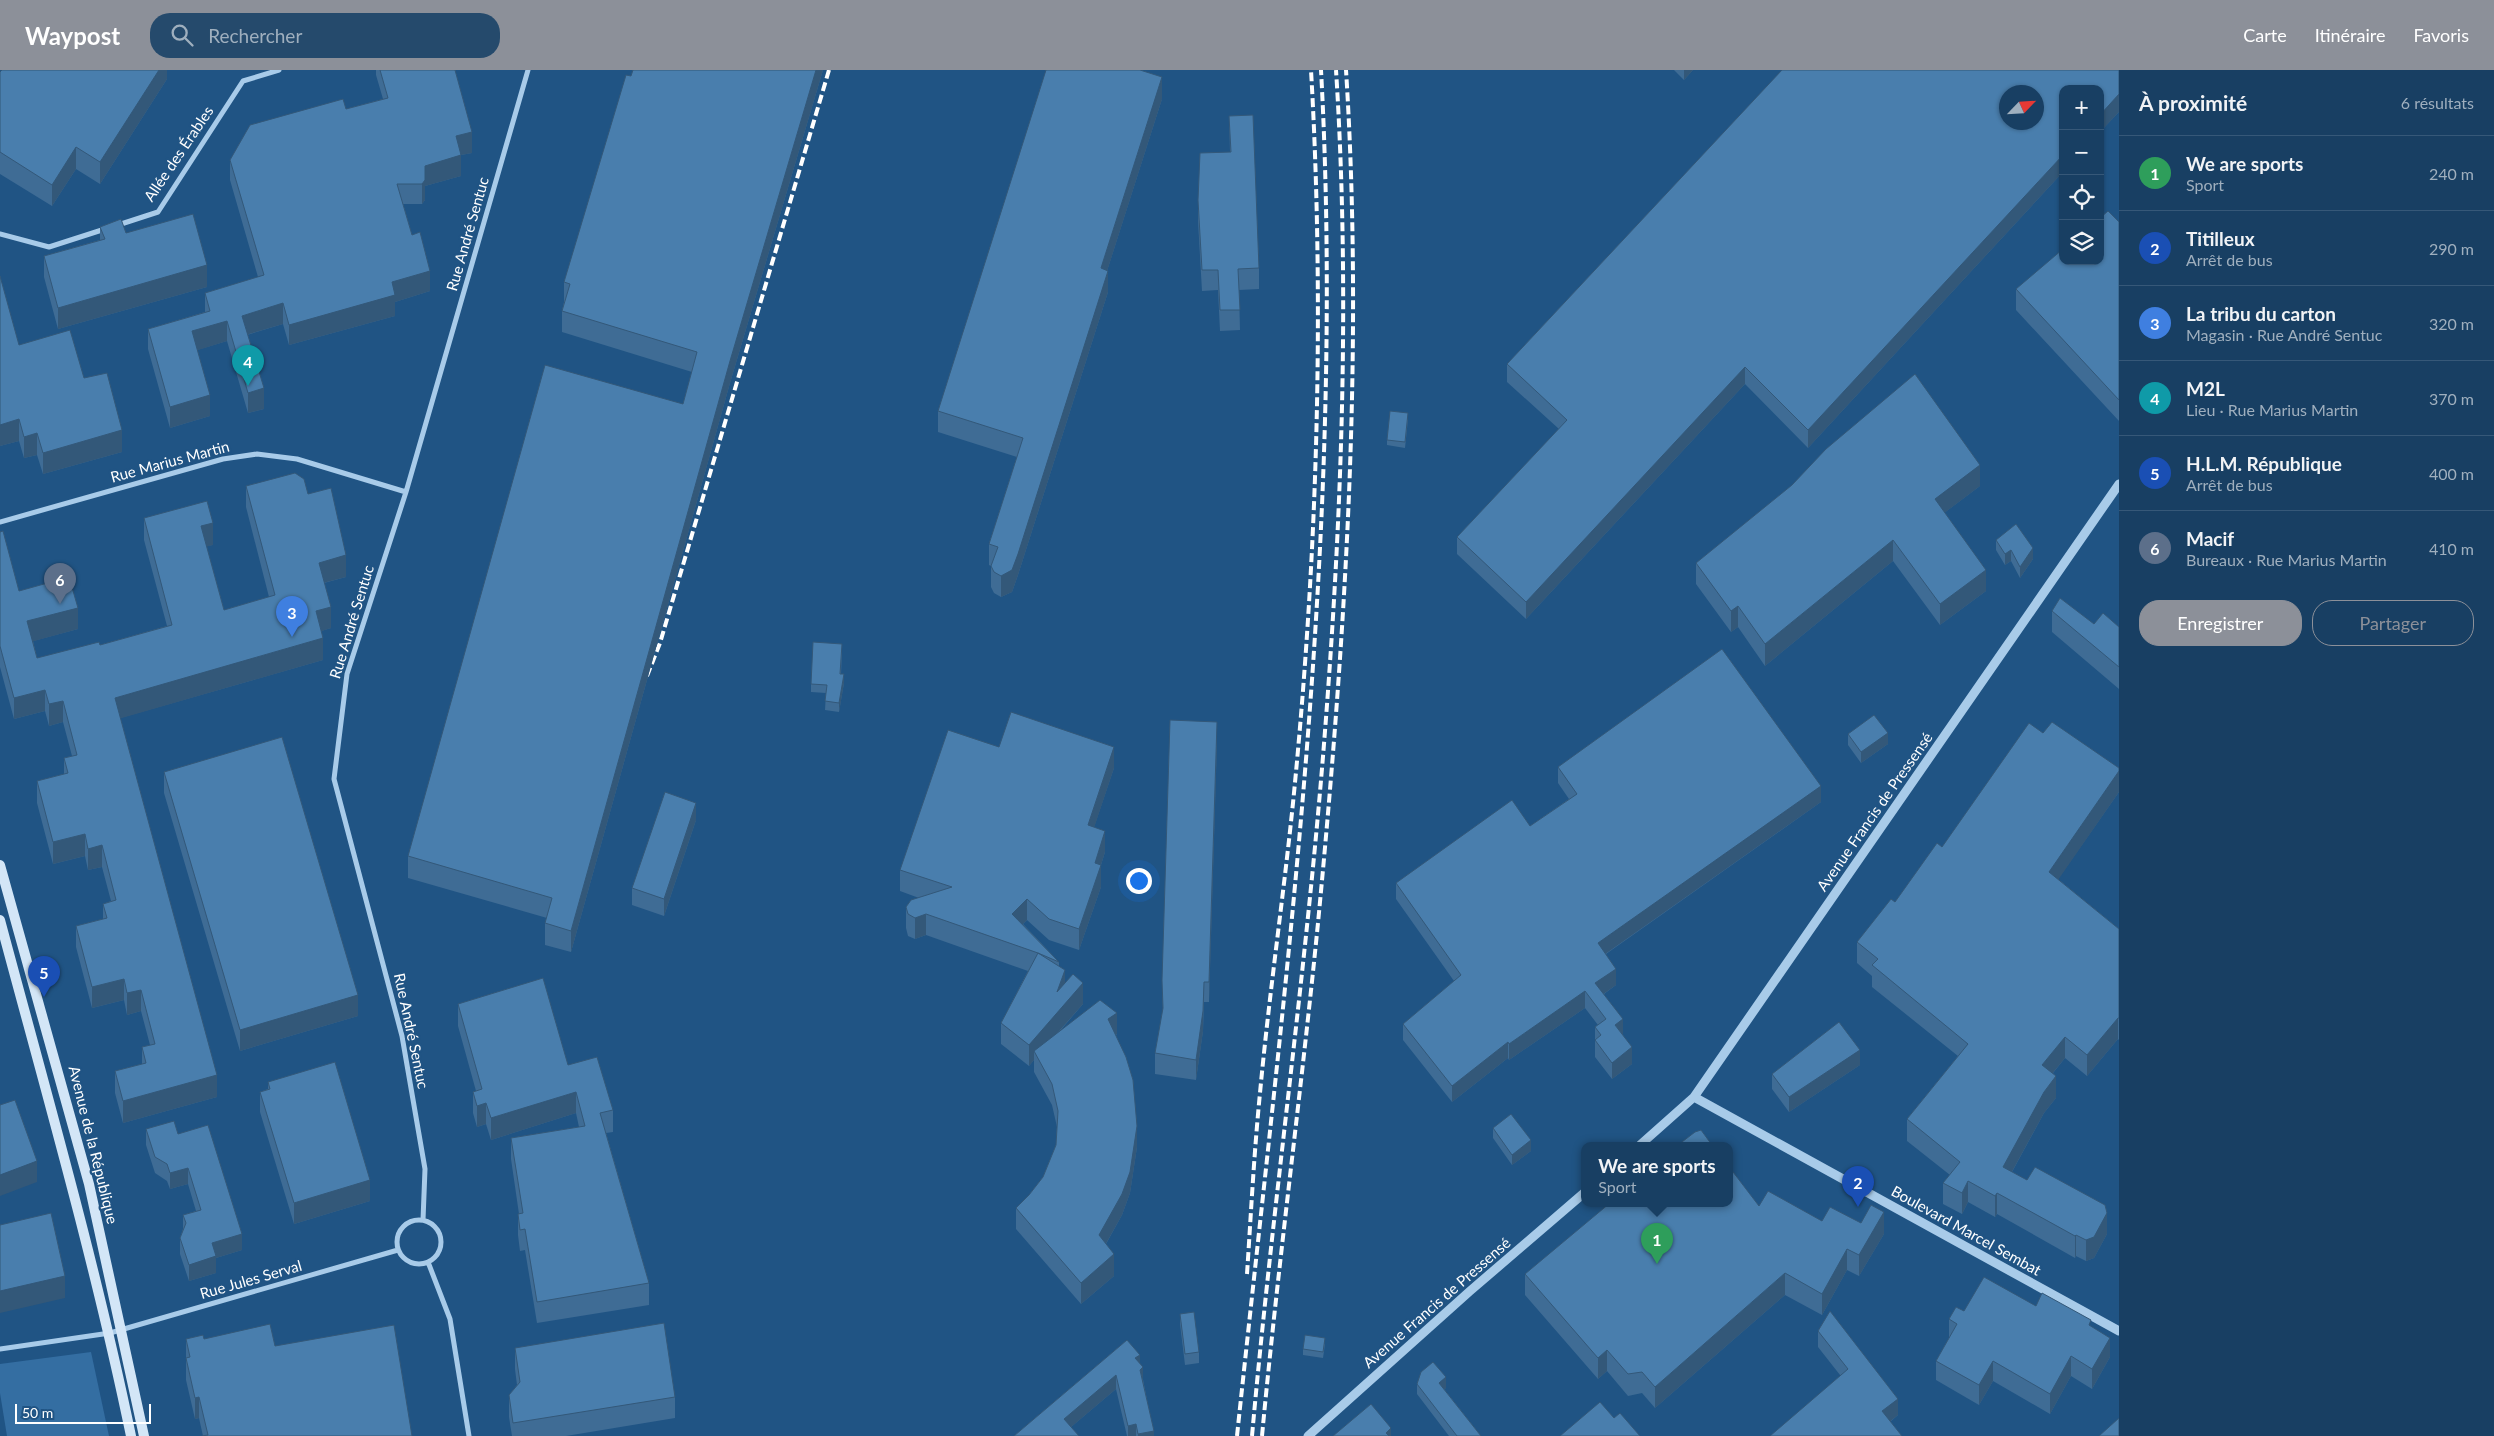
<!DOCTYPE html>
<html lang="fr">
<meta charset="utf-8">
<style>
body{margin:0;font-family:Lato,sans-serif;background:#254a6c;color:#f1f3f6}
.controls{position:absolute;right:15px;top:15px;display:grid;overflow:hidden;border-radius:10px;box-shadow:0 1px 4px #0004}
.controls button{width:45px;height:45px;display:grid;place-items:center;padding:0;border:0;border-bottom:1px solid #365878;background:#183f63;color:#f1f3f6;font:25px sans-serif}
.compass{position:absolute;left:1999px;top:15px;width:45px;height:45px;border-radius:50%;background:#183f63;box-shadow:0 1px 4px #0004;rotate:65deg}
.scale{position:absolute;left:15px;bottom:12px;width:136px;box-sizing:border-box;padding-left:5px;border:2px solid #fff;border-top:0;font-size:14px;line-height:18px;white-space:nowrap;color:#fff;-webkit-text-stroke:4px #205484;paint-order:stroke}
.you{position:absolute;left:1138px;top:810px;width:18px;height:18px;margin:-12px;border:4px solid #fff;border-radius:50%;background:#1a73e8;box-shadow:0 0 0 8px #1a73e833}
.badge{display:grid;place-items:center;width:32px;height:32px;border-radius:50%;background:#8c9099;color:#fff;font-size:16px;font-weight:700}
.pin{position:absolute;translate:-50% -41px;filter:drop-shadow(0 1px 2px #0008)}
.pin::after{content:'';position:absolute;top:26px;width:18px;height:15px;background:inherit;clip-path:polygon(0 0,100% 0,50% 100%)}
.popup{position:absolute;left:1581px;top:1072px;width:152px;height:65px;box-sizing:border-box;display:grid;place-content:center;border-radius:10px;background:#183f63;filter:drop-shadow(0 1px 4px #0005);font-size:16px;white-space:nowrap;color:#9fafbe}
.popup b{font-size:19px;color:#f1f3f6}
.popup::after{content:'';position:absolute;left:50%;top:100%;margin-left:-10px;border:10px solid transparent;border-top-color:#183f63}
.list{margin:0;padding:0;list-style:none}
h2{display:flex;justify-content:space-between;align-items:center;height:65px;margin:0;padding:0 20px;font-size:21px}
h2 small{font-size:16px;font-weight:400;color:#9fafbe}
.list li{display:grid;grid-template-columns:32px 1fr auto;gap:15px;align-items:center;box-sizing:border-box;height:75px;padding:0 20px;border-top:1px solid #365878}
.list b{display:block;font-size:19px;white-space:nowrap}
.list p{margin:0;font-size:16px;white-space:nowrap;color:#9fafbe}
.list em{font-size:16px;font-style:normal;color:#9fafbe}
.actions{display:flex;gap:10px;padding:15px 20px}
.actions a{flex:1;padding:11px 0;border:1px solid #8c9099;border-radius:20px;text-align:center;font-size:18px;color:#8c9099}
.actions .main{background:#8c9099;color:#fff}
.icon{flex:none;width:28px;height:28px;fill:none;stroke:currentColor;stroke-width:2;stroke-linecap:round;stroke-linejoin:round}
.map{position:relative;flex:none;width:2119px;height:1366px;overflow:hidden}
header{display:flex;align-items:center;gap:30px;box-sizing:border-box;height:70px;padding:0 25px;background:#8c9099;color:#fff}
header strong{font-size:24px}
nav{display:flex;gap:28px;margin-inline-start:auto;font-size:18px}
.search{width:350px;height:45px;background:#254a6c;display:flex;align-items:center;gap:12px;box-sizing:border-box;padding:0 18px;border-radius:20px;color:#9fafbe;font-size:19px}
main{display:flex}
aside{flex:1;background:#183f63}
.map>svg:first-child{display:block}
</style>
<header>
<strong>Waypost</strong>
<div class="search"><svg class="icon" aria-label="search" viewBox="0 0 24 24"><circle cx="10" cy="10" r="6"/><path d="M15 15l6 6"/></svg>Rechercher</div>
<nav><a>Carte</a><a>Itinéraire</a><a>Favoris</a></nav>
</header>
<main>
<div class="map">
<svg width="2119" height="1366" viewBox="0 0 2119 1366">
<rect width="100%" height="100%" fill="#205484"/>
<path fill="#346ea2" d="M91,1282L109,1366H7L0,1323V1294Z"/>
<g fill="none" stroke-linecap="round" stroke-linejoin="round">
<path stroke="#a8cbe9" stroke-width="5" d="M118,155L158,142L243,11L279,0
M0,164L49,177L105,159
M0,452L223,389L257,384L297,389L406,422
M423,1150L425,1099L402,966L334,709L347,604L406,422L528,0
M397 1172a22 22 0 1 1 44 0a22 22 0 1 1-44 0Z
M428,1192L450,1249L469,1366
M0,1279L110,1263L398,1180"/>
<path stroke="#a8cbe9" stroke-width="9" d="M1694,1027L2119,1261
M1640,1075L1694,1027L2119,414
M1308,1366L1470,1221L1584,1123"/>
<path stroke="#d3e6f7" stroke-width="10" d="M0,795L89,1114L144,1366
M0,850C46,1022 95,1192 131,1366"/>
<path stroke="#fff" stroke-width="4" stroke-dasharray="9 4" stroke-linecap="butt" d="M647,606L660,573L829,0
M1247,1204C1251,1144 1254,1083 1260,1023C1269,926 1283,830 1293,733C1317,492 1325,242 1311,0
M1237,1366C1285,910 1346,460 1321,0
M1252,1366C1273,1131 1307,896 1325,661C1342,442 1350,219 1336,0
M1262,1366C1278,1195 1301,1024 1318,853C1345,570 1364,284 1346,0"/>
</g>
<path fill="#3f6c95" fill-rule="evenodd" d="M167,0V9L100,114L76,99L52,136L0,104V2Z
M376,0H455L472,83L461,85V106L425,116V130L422,134H403L412,165L430,221L395,232V246L289,275L283,254L247,265L264,339L248,343L227,271L197,280L210,346L170,358L148,279V259L205,242V223L258,207L230,110V90L346,39L383,29L376,5Z
M633,0H823L730,313L571,882L545,875V853L547,848L408,808V786L683,334L692,302L562,262V241L564,232V212Z
M1674,0H1693L1684,10Z
M1782,0H2119V42L2100,62V19H2063V102L1808,378L1745,314L1526,549L1457,484V467L1559,359L1507,312V294ZM2006,22H2036V52H2006Z
M1162,29L1107,201L1108,222L1018,505L1012,522L1001,527L994,523L991,517V496L989,495V474L1017,387L938,362V341Z
M1229,46L1259,198V219L1239,220L1240,260L1220,261L1218,220L1202,221L1198,151V130L1230,82Z
M2119,152V351L2016,240V219Z
M100,157L126,163L207,217L58,259L44,207V186L100,170Z
M19,275L84,308L122,382L43,404L37,385L24,388L19,371L0,376Z
M1408,349L1405,378L1387,375V370Z
M246,416L308,424L346,507L324,513L331,558L321,561L323,590L120,648L217,1027L123,1053L115,1023V1001L142,994V977L150,975L141,941L127,945L124,930L92,938L76,877V856L103,849V834L111,831L102,797L88,800L85,786L53,794L37,733V711L64,704V688L72,686L63,652L49,656L45,641L14,649L0,597V462L19,521L78,559L33,571L37,588L100,575L167,556L144,470V448L213,475L206,476L224,540L269,527L246,437Z
M1980,416L1944,443L1986,521L1940,555L1893,491L1765,596L1738,557L1731,562L1696,514V493Z
M1996,470L2033,489L2020,508L2011,491L2005,495L1996,480Z
M2052,541L2094,554L2119,557V619L2052,562Z
M842,582L841,604L844,613L839,642L825,640L826,623L811,622V614Z
M2043,663L2119,698V722L2058,809L2119,859V970L2118,969L2087,1006L2065,988L2053,1003L2056,1028L2044,1043L2012,1102L2107,1164L2094,1188L2086,1191L2076,1186L2075,1188L1997,1144L1995,1147L1968,1132L1962,1144L1943,1134V1113L1950,1105L1907,1071V1049L1958,986L1872,917V906L1857,893V872L1895,832Z
M1848,664L1888,674L1861,693L1848,675Z
M1217,672L1209,932H1204L1203,961L1196,1010L1155,1004V983L1163,942L1162,910Z
M999,677L1114,698L1094,757L1105,782L1101,795V817L1079,880L1049,870L1027,850L1023,854L1059,892V896L1065,913L1083,934L1059,962L1117,964L1116,965L1137,1077L1130,1123L1122,1145L1106,1174L1114,1206L1081,1234L1016,1159V1138L1029,1125L1043,1107L1056,1075L1057,1057L1052,1035L1034,1002V990L1029,996L1001,974V953L1028,901L926,865L915,869L908,866L906,858V837L919,828L900,821V800Z
M1558,697L1821,732L1606,884L1616,915L1604,924L1623,965L1632,994L1612,1009L1595,987V957L1598,955L1585,938L1509,990L1508,988L1452,1032L1403,970V954L1454,911L1396,829V813L1530,756L1569,729L1558,713Z
M164,702L358,946L240,981L164,723Z
M696,750L664,846L632,835V818Z
M458,934L568,995L613,1040V1062L606,1063L649,1213V1235L537,1253L525,1180L520,1181L518,1165V1144H519L511,1089V1068L579,1057L576,1043L491,1070L486,1054L477,1057L473,1043V1022L476,1021L458,956Z
M1860,995L1789,1042L1772,1019V1004Z
M268,1012L370,1131L294,1154L260,1042V1022L268,1019Z
M1493,1058L1531,1081L1512,1095L1493,1068Z
M146,1059L178,1064L242,1180L216,1188V1203L189,1211L180,1184V1168L183,1159V1145L196,1141L188,1114L170,1119L167,1111L155,1103L146,1075Z
M1759,1136L1822,1151L1861,1153L1884,1164L1859,1206L1847,1200L1822,1245L1785,1225L1655,1338L1642,1323L1628,1326L1607,1301L1598,1309L1525,1225V1204Z
M2036,1236L2091,1257L2110,1287L2092,1319L2071,1306L2050,1344L1993,1311L1979,1335L1936,1310V1291L1949,1268V1249Z
M1180,1244L1199,1282V1293L1185,1295L1180,1254Z
M1818,1261L1898,1345L1890,1352L1840,1305L1818,1277Z
M186,1269H204L275,1276L412,1366H203L199,1348L195,1349L186,1310Z
M1127,1270L1140,1294L1154,1366H1127L1116,1319L1071,1357L1014,1366Z
M1325,1274L1323,1288L1303,1285V1279Z
M515,1278L675,1327V1348L566,1366H512L509,1347V1325L517,1315L515,1299Z
M1417,1314L1446,1318L1444,1319L1481,1366H1449L1417,1324Z"/>
<path fill="#335879" d="M159,0H167V9L100,114V92Z
M816,0H823L730,313L571,882V861L730,291Z
M1684,0H1693L1684,10Z
M1162,7V29L1101,220V198Z
M2119,24V42L2100,62V45Z
M472,62V83L461,85V106L425,116V130L422,134V114L425,96L456,66Z
M76,77V99L52,136V115Z
M2063,85V102L1808,378V360Z
M207,195V217L58,259V238Z
M430,201V221L395,232V246L289,275V255L392,212Z
M1108,201V222L1018,505L1012,522L1001,527V506Z
M283,233V254L242,266V246Z
M227,251V271L192,282V261Z
M1745,297V314L1526,549V532Z
M264,318V339L248,343V323Z
M210,325V346L170,358V337Z
M19,349V371L0,376V355Z
M122,360V382L43,404V383Z
M37,363V385L24,388V367Z
M1980,395V416L1935,450V429Z
M213,453V475L201,478V456Z
M1893,470V491L1765,596V574Z
M2033,478V489L2020,508V497Z
M2011,480V491L2005,495V484Z
M346,485V507L319,514V493Z
M1986,500V521L1940,555V534Z
M1738,536V557L1731,562V541Z
M331,537V558L316,563V541Z
M78,538V559L27,573V551Z
M323,568V590L115,650V628Z
M844,604V613L839,642V633Z
M45,620V641L14,649V628Z
M63,631V652L49,656V634Z
M1217,652V672L1209,932V912Z
M1888,663V674L1861,693V682Z
M1114,677V698L1088,776V755Z
M2119,701V722L2049,823V802Z
M1821,716V732L1598,889V873Z
M696,733V750L664,846V829Z
M1105,761V782L1095,814V793Z
M85,764V786L53,794V772Z
M102,775V797L88,800V779Z
M1101,795V817L1079,880V859Z
M1027,829V850L1012,865V844Z
M926,844V865L915,869V848Z
M1616,899V915L1595,930V913Z
M1065,900V922L1083,913V934L1037,986L1034,981V990L1029,996V975L1057,922Z
M124,909V930L92,938V917Z
M1204,912L1203,961L1196,1010V990Z
M141,920V941L127,945V923Z
M1585,921V938L1509,990V974Z
M358,925V946L240,981V960Z
M1117,943V964L1108,970V949Z
M2118,948V969L2087,1006V985Z
M1623,949V965L1615,955Z
M2065,967V988L2042,1016V995Z
M1508,972V988L1452,1032V1016Z
M1632,977V994L1612,1009V993Z
M1860,980V995L1789,1042V1027Z
M217,1005V1027L123,1053V1031Z
M2056,1006V1028L2044,1043L2003,1118V1097L2044,1022Z
M576,1022V1043L491,1070V1048Z
M486,1033V1054L477,1057V1036Z
M1137,1056V1077L1130,1123L1122,1145L1099,1186V1165Z
M1531,1070V1081L1512,1095V1085Z
M37,1091V1112L0,1126V1105Z
M188,1098V1114L170,1119V1103Z
M370,1110V1131L294,1154V1133Z
M1968,1111V1132L1962,1144V1123Z
M1997,1123V1144L1995,1147V1126Z
M1884,1142V1164L1859,1206V1185Z
M2107,1143V1164L2094,1188L2086,1191V1170Z
M242,1164V1180L216,1188V1203L189,1211V1195L212,1173Z
M2076,1165V1186L2075,1188V1166Z
M1847,1179V1200L1822,1245V1224Z
M1114,1184V1206L1081,1234V1213Z
M1785,1203V1225L1655,1338V1317Z
M65,1206V1228L0,1243V1221Z
M2110,1268V1287L2092,1319V1299Z
M1607,1280V1301L1598,1309V1288Z
M1140,1285V1298L1135,1288Z
M2071,1286V1306L2050,1344V1324Z
M1993,1291V1311L1979,1335V1315Z
M1143,1297V1311L1140,1300Z
M1116,1305V1319L1064,1363V1349Z
M1446,1307V1318L1439,1324V1313Z
M199,1327V1348L195,1349V1328Z
M1898,1329V1345L1882,1358V1341Z
M1136,1354V1366H1128V1356Z
M1391,1358V1366H1386V1363Z
M1154,1361V1366H1138V1364Z"/>
<path fill="#497ead" stroke="#335879" fill-rule="evenodd" d="M2,0H159L100,92L76,77L52,115L0,82V2Z
M380,0H455L472,62L456,66L461,85L425,96V110L422,114H397L412,165L420,162L430,201L392,212L395,225L289,255L283,233L242,246L264,318L248,323L227,251L192,261L210,325L170,337L148,259L210,241L205,223L264,205L230,90L250,55L343,29L346,39L388,28Z
M633,0H816L730,291L571,861L545,853L552,828L408,786L545,295L683,334L697,282L562,241L570,214L564,212L626,5L631,6Z
M1046,0H1140L1162,7L1101,198L1108,201L1018,484L1012,500L1001,506L994,502L991,496L998,477L989,474L1023,368L938,341Z
M1782,0H2119V24L2100,45V19H2063V85L1808,360L1745,297L1526,532L1457,467L1567,350L1507,294ZM2006,22H2036V52H2006Z
M1253,45L1259,198L1238,199L1240,240H1220L1218,200H1202L1198,130L1200,83L1231,82L1229,46Z
M2108,141L2119,152V330L2016,219L2063,179V191H2100V148Z
M193,144L207,195L58,238L44,186L105,169L100,157L121,149L126,163Z
M0,206L19,275L70,260L84,308L107,303L122,360L43,383L37,363L24,367L19,349L0,355Z
M1915,304L1980,395L1935,429L1986,500L1940,534L1893,470L1765,574L1738,536L1731,541L1696,493L1792,415L1826,379Z
M1390,341L1408,343L1405,372L1387,370Z
M295,403L304,409L308,424L331,418L346,485L319,493L331,537L316,541L323,568L115,628L217,1005L123,1031L115,1001L146,993L142,977L155,974L141,920L127,923L124,909L92,917L76,856L107,848L103,834L116,830L102,775L88,779L85,764L53,772L37,711L68,703L64,688L77,685L63,631L49,634L45,620L14,628L0,576V462L3,461L19,521L69,507L78,538L27,551L37,588L99,572L100,575L172,555L144,448L207,431L213,453L201,456L224,540L275,525L246,416Z
M2016,454L2033,478L2020,497L2011,480L2005,484L1996,470Z
M2060,528L2094,554L2103,543L2119,557V597L2052,541Z
M813,572L842,574L840,604H844L839,633L825,631L827,615L811,614Z
M1722,579L1821,716L1598,873L1616,899L1595,913L1623,949L1615,955L1632,977L1612,993L1595,970L1601,965L1595,957L1606,949L1585,921L1509,974L1508,972L1452,1016L1403,954L1461,905L1396,813L1512,730L1530,756L1577,724L1558,697Z
M1011,642L1114,677L1088,755L1105,761L1095,793L1101,795L1079,859L1049,849L1027,829L1012,844L1059,892L1038,883L1065,900L1057,922L1073,904L1083,913L1029,975L1001,953L1038,883L926,844L915,848L908,844L906,837L911,830L952,817L900,800L948,660L999,677Z
M1874,645L1888,663L1861,682L1848,664Z
M1170,650L1217,652L1209,912H1204L1203,941L1196,990L1155,983L1163,938L1162,910Z
M2052,652L2119,698V701L2049,802L2119,859V948H2118L2087,985L2065,967L2042,995L2056,1006L2044,1022L2003,1097L2027,1110L2035,1097L2105,1135L2107,1143L2094,1167L2086,1170L2076,1165L2075,1166L1997,1123L1995,1126L1968,1111L1962,1123L1943,1113L1960,1092L1907,1049L1968,974L1872,895L1878,889L1857,872L1891,829L1895,832L1937,773L1942,777L2029,653L2043,663Z
M282,667L358,925L240,960L164,702Z
M665,722L696,733L664,829L632,818Z
M543,908L568,995L597,987L613,1040L600,1043L649,1213L537,1232L525,1159L520,1160L518,1144L523,1143L511,1068L585,1056L576,1022L491,1048L486,1033L477,1036L473,1022L482,1019L458,934Z
M1100,930L1117,943L1108,949L1126,987L1133,1010L1137,1056L1130,1102L1122,1124L1099,1165L1114,1184L1081,1213L1016,1138L1029,1125L1043,1107L1056,1075L1058,1041L1052,1014L1034,981Z
M1839,952L1860,980L1789,1027L1772,1004Z
M335,992L370,1110L294,1133L260,1022L270,1019L268,1012Z
M15,1030L37,1091L0,1105V1035Z
M1511,1044L1531,1070L1512,1085L1493,1058Z
M174,1051L178,1064L208,1055L242,1164L212,1173L216,1186L189,1195L180,1168L186,1153L183,1145L201,1140L188,1098L170,1103L167,1094L155,1087L146,1059Z
M1701,1060L1712,1075H1678L1695,1062Z
M1730,1098L1759,1136L1768,1121L1822,1151L1830,1137L1861,1153L1871,1135L1884,1142L1859,1185L1847,1179L1822,1224L1785,1203L1655,1317L1642,1302L1628,1304L1607,1280L1598,1288L1525,1204L1610,1133H1730Z
M51,1143L65,1206L0,1221V1155Z
M1984,1207L2036,1236L2042,1223L2091,1250L2089,1255L2110,1268L2092,1299L2071,1286L2050,1324L1993,1291L1979,1315L1936,1291L1957,1254L1949,1249L1956,1237L1964,1241Z
M1830,1241L1898,1329L1882,1341L1902,1366H1770L1848,1299L1818,1261Z
M1194,1242L1199,1282L1185,1284L1180,1244Z
M664,1253L675,1327L513,1353L509,1325L520,1312L515,1278Z
M270,1254L275,1276L394,1255L412,1366H202L208,1365L199,1327L195,1328L186,1288L190,1287L186,1269L203,1265L204,1269Z
M1305,1265L1325,1268L1323,1282L1303,1279Z
M1127,1270L1140,1285L1135,1288L1143,1297L1140,1300L1154,1361L1138,1364L1136,1354L1128,1356L1116,1305L1064,1349L1079,1366H1014Z
M1433,1292L1446,1307L1439,1313L1481,1366H1457L1417,1314L1421,1302Z
M1600,1332L1614,1348L1620,1343L1640,1366H1560Z
M1371,1334L1391,1358L1386,1363L1389,1366H1333Z
M2119,1348V1366H2099Z"/>
<g text-anchor="middle" stroke-width="4.5" stroke-linejoin="round" paint-order="stroke">
<g font-size="15" fill="#fff" stroke="#205484">
<text transform="translate(179 84) rotate(-56)" y="5">Allée des Érables</text>
<text transform="translate(468 164) rotate(-74)" y="5">Rue André Sentuc</text>
<text transform="translate(170 392) rotate(-15)" y="5">Rue Marius Martin</text>
<text transform="translate(352 552) rotate(-73)" y="5">Rue André Sentuc</text>
<text transform="translate(1875 742) rotate(-55)" y="5">Avenue Francis de Pressensé</text>
<text transform="translate(411 961) rotate(78)" y="5">Rue André Sentuc</text>
<text transform="translate(93 1075) rotate(76)" y="5">Avenue de la République</text>
<text transform="translate(1966 1161) rotate(29)" y="5">Boulevard Marcel Sembat</text>
<text transform="translate(251 1210) rotate(-16)" y="5">Rue Jules Serval</text>
<text transform="translate(1437 1233) rotate(-41)" y="5">Avenue Francis de Pressensé</text>
</g>
</g>
</svg>
<div class="controls">
<button>+</button>
<button>−</button>
<button><svg class="icon" aria-label="locate" viewBox="0 0 24 24"><circle cx="12" cy="12" r="6"/><path d="M12 2v4M12 18v4M2 12h4M18 12h4"/></svg></button>
<button><svg class="icon" aria-label="layers" viewBox="0 0 24 24"><path d="M12 4l9 5-9 5-9-5zM3 14l9 5 9-5"/></svg></button>
</div>
<svg class="compass" viewBox="-18 -18 36 36"><path d="M0-13l5 13h-10z" fill="#e53935"/><path d="M0 13l5-13h-10z" fill="#9fafbe"/></svg>
<div class="scale">50 m</div>
<div class="you"></div>
<div class="pin badge" style="left:1657px;top:1194px;background:#2e9e5b">1</div>
<div class="popup"><b>We are sports</b>Sport</div>
<div class="pin badge" style="left:1858px;top:1137px;background:#1a4fb4">2</div>
<div class="pin badge" style="left:292px;top:567px;background:#3f7fe0">3</div>
<div class="pin badge" style="left:248px;top:316px;background:#0f9aa8">4</div>
<div class="pin badge" style="left:44px;top:927px;background:#1a4fb4">5</div>
<div class="pin badge" style="left:60px;top:534px;background:#5c6f8a">6</div>
</div>
<aside>
<h2>À proximité<small>6 résultats</small></h2>
<ul class="list">
<li><span class="badge" style="background:#2e9e5b">1</span><div><b>We are sports</b><p>Sport</p></div><em>240 m</em></li>
<li><span class="badge" style="background:#1a4fb4">2</span><div><b>Titilleux</b><p>Arrêt de bus</p></div><em>290 m</em></li>
<li><span class="badge" style="background:#3f7fe0">3</span><div><b>La tribu du carton</b><p>Magasin · Rue André Sentuc</p></div><em>320 m</em></li>
<li><span class="badge" style="background:#0f9aa8">4</span><div><b>M2L</b><p>Lieu · Rue Marius Martin</p></div><em>370 m</em></li>
<li><span class="badge" style="background:#1a4fb4">5</span><div><b>H.L.M. République</b><p>Arrêt de bus</p></div><em>400 m</em></li>
<li><span class="badge" style="background:#5c6f8a">6</span><div><b>Macif</b><p>Bureaux · Rue Marius Martin</p></div><em>410 m</em></li>
</ul>
<div class="actions"><a class="main">Enregistrer</a><a>Partager</a></div>
</aside>
</main>
